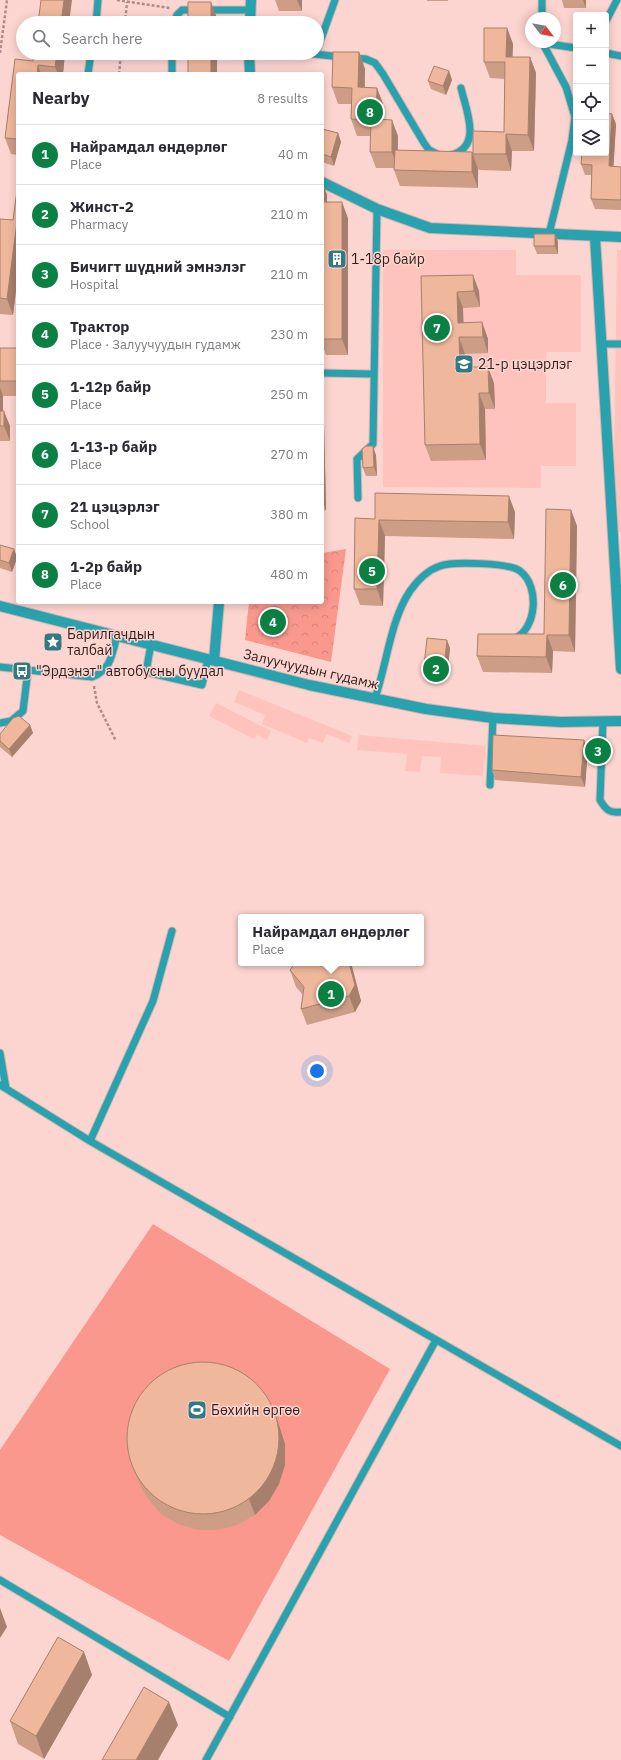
<!DOCTYPE html>
<meta charset="utf-8">
<style>
body{margin:0;font-family:"IBM Plex Sans",sans-serif;background:#f2f2f3;color:#2b2b33}
.controls{position:absolute;right:12px;top:12px;display:grid;overflow:hidden;border-radius:4px;box-shadow:0 2px 10px #0003}
.controls button{width:36px;height:36px;display:grid;place-items:center;padding:0;border:0;border-bottom:1px solid #e1e1e2;background:#fff;color:#2b2b33;font:20px sans-serif}
.compass{position:absolute;left:525px;top:12px;width:36px;height:36px;border-radius:50%;background:#fff;box-shadow:0 2px 10px #0003;rotate:121deg}
.you{position:absolute;left:317px;top:1071px;width:14px;height:14px;margin:-10px;border:3px solid #fff;border-radius:50%;background:#1a73e8;box-shadow:0 0 0 6px #1a73e833}
.badge{display:grid;place-items:center;width:26px;height:26px;border-radius:50%;background:#0b8043;color:#fff;font-size:13px;font-weight:700}
.pin{position:absolute;translate:-50% -50%;border:2px solid #fff;box-shadow:0 1px 4px #0006}
.popup{position:absolute;left:238px;top:914px;width:186px;height:52px;box-sizing:border-box;display:grid;place-content:center;border-radius:4px;background:#fff;filter:drop-shadow(0 1px 3px #0005);font-size:13px;white-space:nowrap;color:#7c7c81}
.popup b{font-size:15px;color:#2b2b33}
.popup::after{content:'';position:absolute;left:50%;top:100%;margin-left:-8px;border:8px solid transparent;border-top-color:#fff}
.list{margin:0;padding:0;list-style:none}
h2{display:flex;justify-content:space-between;align-items:center;height:52px;margin:0;padding:0 16px;font-size:17px}
h2 small{font-size:13px;font-weight:400;color:#7c7c81}
.list li{display:grid;grid-template-columns:26px 1fr auto;gap:12px;align-items:center;box-sizing:border-box;height:60px;padding:0 16px;border-top:1px solid #e1e1e2}
.list b{display:block;font-size:15px;white-space:nowrap}
.list p{margin:0;font-size:13px;white-space:nowrap;color:#7c7c81}
.list em{font-size:13px;font-style:normal;color:#7c7c81}
.icon{flex:none;width:22px;height:22px;fill:none;stroke:currentColor;stroke-width:2;stroke-linecap:round;stroke-linejoin:round}
.map{position:relative;flex:none;width:621px;height:1760px;overflow:hidden}
.search{position:absolute;background:#fff;box-shadow:0 2px 10px #0003;left:16px;top:16px;width:308px;height:44px;display:flex;align-items:center;gap:10px;box-sizing:border-box;padding:0 14px;border-radius:22px;color:#7c7c81;font-size:15px}
.panel{position:absolute;background:#fff;box-shadow:0 2px 10px #0003;left:16px;top:72px;width:308px;height:532px;border-radius:4px}
.map>svg:first-child{display:block}
</style>
<div class="map">
<svg width="621" height="1760" viewBox="0 0 621 1760">
<defs>
<pattern id="park-crowns" width="20" height="18" patternUnits="userSpaceOnUse"><rect width="20" height="18" fill="#fa988e"/><path d="M2 6a3 3 0 1 1 6 0M12 15a3 3 0 1 1 6 0" fill="none" stroke="#d7827a"/></pattern>
</defs>
<rect width="100%" height="100%" fill="#fdd5d0"/>
<path fill="#fec3bc" d="M383,250H516V275H581V352H546V403H576V466H541V488L383,487Z
M617,250H621V532H613Z
M239,690L352,736L349,743L327,734L323,743L309,738L307,743L262,724L265,715L234,702Z
M216,703L271,731L267,740L257,735L254,739L209,716Z
M359,735L486,746L483,776L440,773L441,757L422,756L420,772L405,771L407,754L357,750Z"/>
<path fill="#fa988e" d="M153,1224L390,1369L229,1661L0,1535V1450Z"/>
<path fill="url(#park-crowns)" d="M346,549L331,662L245,640L249,602H322V553Z"/>
<g fill="none" stroke-linecap="round" stroke-linejoin="round">
<defs>
<path id="lane" d="M542,0V18
M606,21L617,0
M96,23L98,0
M174,23L177,15L182,10H251
M542,42L566,87L575,117L572,140L549,234
M542,43L576,48
M317,50L335,0
M305,53L341,57
M606,53L621,56
M354,58L366,59L375,63L383,74L424,143L429,150L439,155
M88,74L91,53
M172,74V53
M451,155C483,147 466,110 461,88
M602,344H621
M322,373L373,374
M358,498L357,459L373,444L377,209
M151,644L146,672L202,685L208,659
M0,667L92,677C111,670 112,654 117,636
M375,698C387,664 390,621 410,591C417,581 428,570 440,566C452,561 510,563 520,571C540,586 537,629 514,639
M603,721L600,800C606,810 609,813 621,812
M0,723L11,721L23,711L28,670
M490,785L493,718
M0,1053L6,1088
M0,1085L90,1141L621,1446
M90,1141L153,1001L172,931
M0,1580L230,1717
M206,1760L436,1340"/>
<path id="street" d="M250,23L251,0
M249,53L250,74
M322,182L377,209L430,228L621,237
M595,237L621,669
M0,606L309,685L426,709L493,718L561,722L621,721
M214,660L219,602"/>
</defs>
<use href="#lane" stroke="#d9b4af" stroke-width="9"/>
<use href="#street" stroke="#d9b4af" stroke-width="12"/>
<path stroke="#ae8d89" stroke-width="2.5" stroke-dasharray="3 2" stroke-linecap="butt" d="M117,0L170,8
M125,23L127,2
M0,53L7,0
M119,74L121,53
M94,686L97,703L116,741"/>
<use href="#lane" stroke="#29a2b0" stroke-width="7"/>
<use href="#street" stroke="#29a2b0" stroke-width="10"/>
</g>
<path fill="#ce9d86" d="M275,0H302V11H279Z
M427,0H448V1H427Z
M562,0H586V8H564Z
M507,28L513,44L512,57H530L536,73L534,151H512L511,171L479,170L478,169V188L400,186L394,170V168H376L370,152L371,136H357L351,119V104H338L332,87L359,52L365,69V87L377,88L383,104L382,120L398,136V150L472,152L504,132L505,79L490,78L484,62Z
M34,53H65L63,74H18V155L11,154L5,138L15,59L33,61Z
M449,71L452,80L446,95L431,89L428,81Z
M616,124L613,167H621V210L595,209L591,199L592,175H585L581,164Z
M322,129L338,133L341,142L334,166L322,162Z
M322,181L327,195V202L348,218V355H326L322,344Z
M18,183V274L13,315L0,314V219L13,220Z
M555,234L558,242V254H537L534,246Z
M421,276L479,291L480,307L463,308V323L482,322L488,339V353L465,354V367L494,383L495,409H485L486,460L431,461L425,445Z
M0,348H18V396H3V411L10,426V441H0Z
M322,379L323,381L326,510L322,511Z
M376,455L377,476H366L363,468Z
M571,510L577,526L575,652L553,651L552,673L483,672L477,656L544,634Z
M515,512L514,539L385,536L383,606L360,605L354,589L375,519Z
M0,545L14,549L17,558L12,572L0,568Z
M450,648L447,676L428,674L424,666Z
M30,725L33,733L12,757L0,747V734Z
M588,750L585,787L495,780L492,770Z
M295,963H351L361,1001L355,1012L307,1025L301,1009L303,995L296,987L290,970Z
M279,1425L285,1444V1465L279,1484L269,1501L255,1515L237,1525L218,1530H198L178,1524L161,1514L148,1499L138,1482L132,1465Z
M84,1652L92,1675L44,1759L18,1744L10,1721Z"/>
<path fill="#a7806d" d="M64,0H72L69,23H61Z
M297,0H302V11Z
M583,0H586V8Z
M211,2L217,18V23H211Z
M507,28L513,44L512,73L506,57Z
M359,52L365,69L364,104L358,87Z
M57,53H65L63,74H58L55,67Z
M211,53H217V74H211Z
M530,57L536,73L534,151L528,135Z
M38,65L41,74H37Z
M449,71L452,80L446,95L443,86Z
M377,88L383,104L382,136L376,119Z
M612,114L616,124L613,176L609,166Z
M392,120L398,136L397,168L392,152Z
M338,133L341,142L334,166L331,157Z
M506,134L512,151L511,171L506,154Z
M472,152L478,169V188L472,172Z
M322,181L327,195V216L322,201Z
M342,202L348,218V355L342,339Z
M17,222L18,226V274L13,315L7,299Z
M555,234L558,242V254L555,246Z
M473,275L479,291L480,307L474,291Z
M457,292L463,308L464,337L458,323Z
M482,322L488,339V353L483,337Z
M459,337L465,354L466,384L460,367Z
M488,367L494,383L495,409L489,393Z
M322,379L323,381L326,510L322,500Z
M0,387L3,396V426L0,418Z
M479,393L485,409L486,460L480,444Z
M4,411L10,426V441L4,426Z
M373,446L376,455L377,476L374,467Z
M509,496L515,512L514,539L508,522Z
M571,510L577,526L575,652L569,635Z
M379,520L385,536L383,606L377,589Z
M14,549L17,558L12,572L9,563Z
M547,635L553,651L552,673L546,657Z
M447,640L450,648L447,676L444,667Z
M30,725L33,733L12,757L9,749Z
M584,740L588,750L585,787L581,777Z
M349,963H351L361,1001L355,1012L349,996Z
M273,1409L279,1425L285,1444V1465L279,1484L269,1501L255,1515L249,1499Z
M0,1608L7,1627L0,1638Z
M84,1652L92,1675L44,1759L36,1736Z
M169,1702L178,1725L158,1760H136Z"/>
<path fill="#efb79c" stroke="#a7806d" d="M41,0H64L61,23H38Z
M188,2H211V23H188Z
M484,28H507L506,57H530L528,135L506,134V154H473V131L504,132L505,62H484Z
M333,52H359L358,87L377,88L376,119L392,120V152H370L371,120L351,119L352,88L332,87Z
M34,53H57L55,67L38,65L37,74H18V139L5,138L15,59L33,61Z
M188,53H211V74H188Z
M434,66L449,71L443,86L428,81Z
M606,113L612,114L609,166L621,167V200L591,199L592,165L581,164L582,153H606Z
M322,129L338,133L331,157L322,154Z
M395,150L472,152V172L394,170Z
M18,183V222H17L7,299L0,298V219L13,220Z
M322,202H342V339H322Z
M534,234H555V246H534Z
M473,275L474,291L457,292L458,323L482,322L483,337H459L460,367H488L489,393H479L480,444L425,445L421,276Z
M0,348H18V381H0Z
M0,411H4V426H0Z
M366,446H373L374,467L363,468L362,449Z
M18,463V488H17Z
M375,493L509,496L508,522L379,520L377,589H354L355,518L375,519Z
M546,509L571,510L569,635H547L546,657L477,656L478,634H544Z
M0,545L14,549L9,563L0,560Z
M427,638L447,640L444,667L424,666Z
M19,716L30,725L9,749L0,741V734L13,718Z
M493,735L584,740L581,777L492,770Z
M295,963H349L355,985L349,996L301,1009L304,987L290,970Z
M127 1438a76 76 0 1 1 152 0a76 76 0 1 1-152 0Z
M58,1637L84,1652L36,1736L10,1721Z
M144,1687L169,1702L136,1760H102Z"/>
<defs>
<symbol id="building-square" viewBox="-11 -11 22 22"><rect x="-9" y="-9" width="18" height="18" rx="4" fill="#327a83" stroke="#fdd5d0"/><path d="M-4-6H4V6H1V3H-1V6H-4ZM-2.5-4.3h1.7v1.8h-1.7ZM.8-4.3h1.7v1.8H.8ZM-2.5-1h1.7V.8h-1.7ZM.8-1h1.7V.8H.8Z" fill="#fff"/></symbol>
<symbol id="school-square" viewBox="-11 -11 22 22"><rect x="-9" y="-9" width="18" height="18" rx="4" fill="#327a83" stroke="#fdd5d0"/><path d="M0-5L7-2L0 1L-7-2ZM-4 1L0 2.5L4 1V4Q0 6-4 4Z" fill="#fff"/></symbol>
<symbol id="sight-square" viewBox="-11 -11 22 22"><rect x="-9" y="-9" width="18" height="18" rx="4" fill="#327a83" stroke="#fdd5d0"/><path d="M0-6L1.8-2.2L6-1.7L2.9 1.2L3.7 5.4L0 3.3L-3.7 5.4L-2.9 1.2L-6-1.7L-1.8-2.2Z" fill="#fff"/></symbol>
<symbol id="bus-square" viewBox="-11 -11 22 22"><rect x="-9" y="-9" width="18" height="18" rx="4" fill="#327a83" stroke="#fdd5d0"/><path d="M-5-6H5V4H4V6H2V4H-2V6H-4V4H-5ZM-3.5-4V0h7V-4ZM-3.5 1.2v1.5H-2V1.2ZM2 1.2v1.5H3.5V1.2Z" fill="#fff"/></symbol>
<symbol id="stadium-square" viewBox="-11 -11 22 22"><rect x="-9" y="-9" width="18" height="18" rx="4" fill="#327a83" stroke="#fdd5d0"/><path d="M0-5a6.5 5 0 1 0 0 10a6.5 5 0 1 0 0-10ZM-3.5-1.8h7v3.6h-7Z" fill="#fff"/></symbol>
</defs>
<g fill-rule="evenodd">
<use href="#building-square" x="326" y="248" width="22" height="22"/>
<use href="#school-square" x="453" y="353" width="22" height="22"/>
<use href="#sight-square" x="42" y="631" width="22" height="22"/>
<use href="#bus-square" x="11" y="660" width="22" height="22"/>
<use href="#stadium-square" x="186" y="1399" width="22" height="22"/>
</g>
<g text-anchor="middle" stroke-width="3" stroke-linejoin="round" paint-order="stroke">
<g font-size="14" fill="#331c19" stroke="#fdd5d0" text-anchor="start">
<text x="351" y="264">1-18р байр</text>
<text x="478" y="369">21-р цэцэрлэг</text>
<text x="67" y="639">Барилгачдын<tspan x="67" dy="16">талбай</tspan></text>
<text x="36" y="676">"Эрдэнэт" автобусны буудал</text>
<text x="211" y="1415">Бөхийн өргөө</text>
</g>
<g font-size="14" fill="#331c19" stroke="#fdd5d0">
<text transform="translate(311 669) rotate(13)" y="5">Залуучуудын гудамж</text>
</g>
</g>
</svg>
<div class="controls">
<button>+</button>
<button>−</button>
<button><svg class="icon" aria-label="locate" viewBox="0 0 24 24"><circle cx="12" cy="12" r="6"/><path d="M12 2v4M12 18v4M2 12h4M18 12h4"/></svg></button>
<button><svg class="icon" aria-label="layers" viewBox="0 0 24 24"><path d="M12 4l9 5-9 5-9-5zM3 14l9 5 9-5"/></svg></button>
</div>
<svg class="compass" viewBox="-18 -18 36 36"><path d="M0-13l5 13h-10z" fill="#e53935"/><path d="M0 13l5-13h-10z" fill="#7c7c81"/></svg>
<div class="you"></div>
<div class="pin badge" style="left:331px;top:994px">1</div>
<div class="popup"><b>Найрамдал өндөрлөг</b>Place</div>
<div class="pin badge" style="left:436px;top:669px">2</div>
<div class="pin badge" style="left:598px;top:751px">3</div>
<div class="pin badge" style="left:273px;top:622px">4</div>
<div class="pin badge" style="left:372px;top:571px">5</div>
<div class="pin badge" style="left:563px;top:585px">6</div>
<div class="pin badge" style="left:437px;top:328px">7</div>
<div class="pin badge" style="left:370px;top:112px">8</div>
<div class="search"><svg class="icon" aria-label="search" viewBox="0 0 24 24"><circle cx="10" cy="10" r="6"/><path d="M15 15l6 6"/></svg>Search here</div>
<section class="panel">
<h2>Nearby<small>8 results</small></h2>
<ul class="list">
<li><span class="badge">1</span><div><b>Найрамдал өндөрлөг</b><p>Place</p></div><em>40 m</em></li>
<li><span class="badge">2</span><div><b>Жинст-2</b><p>Pharmacy</p></div><em>210 m</em></li>
<li><span class="badge">3</span><div><b>Бичигт шүдний эмнэлэг</b><p>Hospital</p></div><em>210 m</em></li>
<li><span class="badge">4</span><div><b>Трактор</b><p>Place · Залуучуудын гудамж</p></div><em>230 m</em></li>
<li><span class="badge">5</span><div><b>1-12р байр</b><p>Place</p></div><em>250 m</em></li>
<li><span class="badge">6</span><div><b>1-13-р байр</b><p>Place</p></div><em>270 m</em></li>
<li><span class="badge">7</span><div><b>21 цэцэрлэг</b><p>School</p></div><em>380 m</em></li>
<li><span class="badge">8</span><div><b>1-2р байр</b><p>Place</p></div><em>480 m</em></li>
</ul>
</section>
</div>
